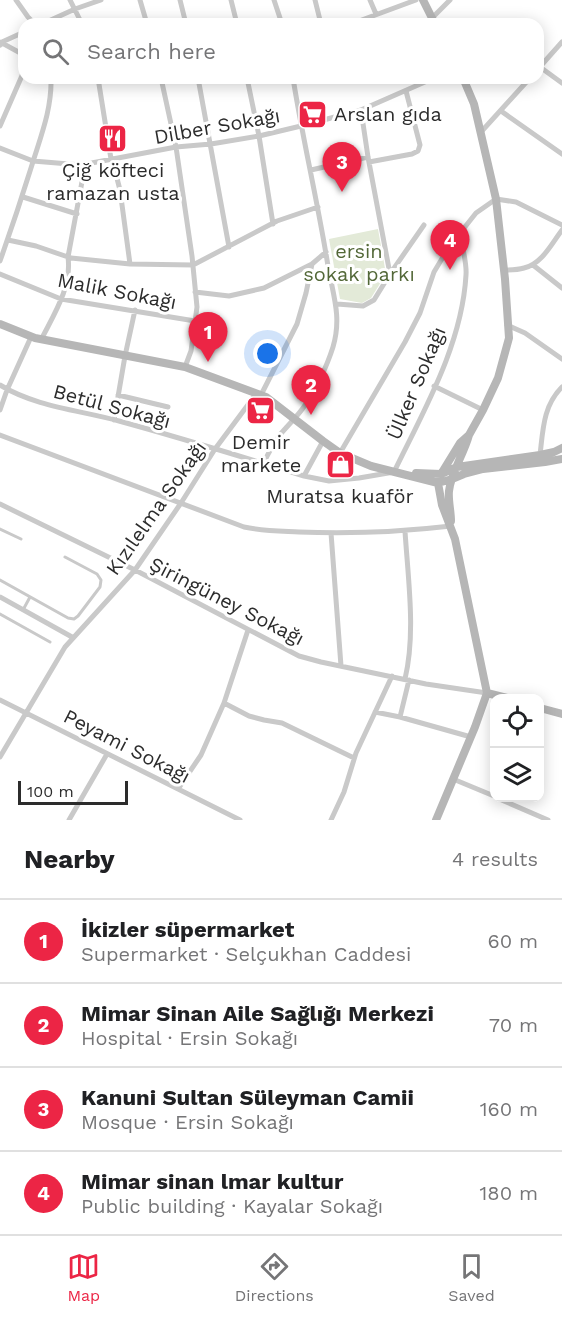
<!DOCTYPE html>
<meta charset="utf-8">
<style>
body{margin:0;font-family:"Work Sans",sans-serif;background:#f2f2f2;color:#202124}
.controls{position:absolute;right:18px;bottom:18px;display:grid;overflow:hidden;border-radius:12px;box-shadow:0 3px 15px #0003}
.controls button{width:54px;height:54px;display:grid;place-items:center;padding:0;border:0;border-bottom:2px solid #e0e0e0;background:#fff;color:#202124;font:30px sans-serif}
.scale{position:absolute;left:18px;bottom:15px;width:110px;box-sizing:border-box;padding-left:6px;border:3px solid #2c2c2c;border-top:0;font-size:16px;line-height:21px;white-space:nowrap;color:#2c2c2c;-webkit-text-stroke:4px #fff;paint-order:stroke}
.you{position:absolute;left:268px;top:354px;width:21px;height:21px;margin:-15px;border:4px solid #fff;border-radius:50%;background:#1a73e8;box-shadow:0 0 0 9px #1a73e833}
.badge{display:grid;place-items:center;width:39px;height:39px;border-radius:50%;background:#ec2545;color:#fff;font-size:20px;font-weight:700}
.pin{position:absolute;translate:-50% -50px;filter:drop-shadow(0 2px 3px #0008)}
.pin::after{content:'';position:absolute;top:32px;width:21px;height:18px;background:inherit;clip-path:polygon(0 0,100% 0,50% 100%)}
.list{margin:0;padding:0;list-style:none}
h2{display:flex;justify-content:space-between;align-items:center;height:78px;margin:0;padding:0 24px;font-size:26px}
h2 small{font-size:20px;font-weight:400;color:#757577}
.list li{display:grid;grid-template-columns:39px 1fr auto;gap:18px;align-items:center;box-sizing:border-box;height:84px;padding:0 24px;border-top:2px solid #e0e0e0}
.list b{display:block;font-size:22px;white-space:nowrap}
.list p{margin:0;font-size:20px;white-space:nowrap;color:#757577}
.list em{font-size:20px;font-style:normal;color:#757577}
.icon{flex:none;width:33px;height:33px;fill:none;stroke:currentColor;stroke-width:2;stroke-linecap:round;stroke-linejoin:round}
.map{position:relative;flex:none;width:562px;height:820px;overflow:hidden}
.search{position:absolute;background:#fff;box-shadow:0 3px 15px #0003;left:18px;right:18px;top:18px;height:66px;display:flex;align-items:center;gap:15px;box-sizing:border-box;padding:0 21px;border-radius:18px;color:#757577;font-size:22px}
.sheet{height:414px;background:#fff}
nav{display:flex;justify-content:space-around;align-items:center;box-sizing:border-box;height:84px;border-top:2px solid #e0e0e0;background:#fff;font-size:16px;color:#757577}
nav a{display:grid;justify-items:center;gap:3px}
nav .on{color:#ec2545}
.map>svg:first-child{display:block}
</style>
<div class="map">
<svg width="562" height="820" viewBox="0 0 562 820">
<rect width="100%" height="100%" fill="#fff"/>
<path fill="#e3ead8" d="M378,229L386,274L371,298L362,303L340,299L329,239Z"/>
<g fill="none" stroke-linecap="round" stroke-linejoin="round">
<path stroke="#c9c9c9" stroke-width="3" d="M0,529L21,539
M0,580L68,618L74,619L78,616L100,587L101,580L97,574L65,557
M23,610L30,597
M0,614L50,642"/>
<path stroke="#c9c9c9" stroke-width="5" d="M16,0L28,17L35,24
M70,0L82,24
M140,0L147,24
M180,0L186,24
M231,0L237,24
M274,0L282,24
M315,0L321,24
M370,0L376,14
M432,18L450,0
M42,24L75,9L101,0
M351,24L416,0
M0,42L24,55
M0,45L2,42L24,32
M540,67L562,83
M538,69L562,42
M98,78L111,159L113,163L120,190L130,264
M161,78L176,147L192,256L197,307L191,351L185,367
M198,78L229,247
M247,78L259,136L273,224
M323,78H326
M361,110L368,157L390,274
M501,111L562,154
M0,126L24,71
M481,132L530,78
M0,148L33,161L81,165L176,147L211,144L259,136L301,126L361,110L434,78
M369,162L412,154L418,151L420,145L406,91
M311,170L368,157
M23,197L77,214
M8,240L36,246L71,258L130,264L193,265L277,221L318,207
M0,261C11,230 21,200 31,168C40,138 52,110 51,78
M533,265L562,288
M504,270C510,270 517,270 524,268C542,264 552,243 562,230
M0,274L61,299L195,321
M195,292L229,296L264,288L312,264L326,252
M337,304L363,306L374,300L390,274L424,225
M507,325L525,333L562,359
M41,340C54,314 72,287 68,257L84,171L81,165
M0,385C36,407 79,410 119,421C181,438 243,457 304,476L329,481L359,478L394,472C424,410 462,345 466,275C467,262 462,247 460,234
M434,386L483,410
M118,395L168,407
M261,395L297,324L306,293L312,264
M0,410L7,390L31,337
M114,420L125,356L135,310
M0,435L244,527C263,531 280,531 299,532C350,534 400,532 451,526
M340,453L405,342L420,313L434,272L449,247L476,213L496,199L516,202L562,225
M540,455C543,430 543,406 562,387
M263,464C268,454 273,444 279,436C287,426 296,418 303,408C315,392 327,366 333,347C342,317 333,295 328,266C318,203 303,141 293,78
M304,476L323,441
M0,504L135,570L299,656L321,662L426,684L487,693
M331,533L341,666
M0,597L72,637
M248,630L224,703L249,716L264,720L282,723L354,758
M405,679C416,633 408,579 405,531
M0,700L240,820
M375,712L400,717L471,737
M400,717L409,680
M0,757L65,647L135,570L181,503L215,449L256,394
M453,779L494,796
M178,789L201,755L224,703
M497,798L548,820
M69,820L107,754
M331,820L344,792L356,753L392,676"/>
<path stroke="#b6b6b6" stroke-width="8" d="M423,0L435,24
M0,324L35,338L185,367L266,397L323,441L340,453L371,466L438,483L452,479L464,474L483,469L545,462L562,459
M416,473L441,474L457,467L540,455L554,452L562,448
M451,521C451,511 448,500 449,491C451,472 464,454 469,435
M487,693L507,698
M540,708L562,714
M436,820L475,727L487,693L455,539L442,505L438,483L441,474L460,443L469,435L483,410L498,378L509,338L505,279L496,199L474,104L463,78"/>
</g>
<defs>
<symbol id="supermarket-square" viewBox="-11 -11 22 22"><rect x="-9" y="-9" width="18" height="18" rx="4" fill="#ec2545" stroke="#fff"/><path d="M-6-5.5h2.5l.6 2H6L4.5 2H-2.5L-4.4-4H-6ZM-1.5 3.2a1.3 1.3 0 1 0 .1 0ZM3 3.2a1.3 1.3 0 1 0 .1 0Z" fill="#fff"/></symbol>
<symbol id="restaurant-square" viewBox="-11 -11 22 22"><rect x="-9" y="-9" width="18" height="18" rx="4" fill="#ec2545" stroke="#fff"/><path d="M-5-6h1v4h1v-4h1v4h1v-4h1v5L-1.5 .5V6h-2V.5L-5-1ZM5-6V6H3V1.5H1.5Q1.5-4 5-6Z" fill="#fff"/></symbol>
<symbol id="shop-square" viewBox="-11 -11 22 22"><rect x="-9" y="-9" width="18" height="18" rx="4" fill="#ec2545" stroke="#fff"/><path d="M-5-2.5h2.3a2.7 3.5 0 0 1 5.4 0H5L5.5 6h-11ZM-1.5-2.5h3a1.5 2.3 0 0 0-3 0Z" fill="#fff"/></symbol>
</defs>
<g fill-rule="evenodd">
<use href="#supermarket-square" x="296" y="98" width="33" height="33"/>
<use href="#restaurant-square" x="96" y="122" width="33" height="33"/>
<use href="#supermarket-square" x="244" y="394" width="33" height="33"/>
<use href="#shop-square" x="324" y="448" width="33" height="33"/>
</g>
<g text-anchor="middle" stroke-width="6" stroke-linejoin="round" paint-order="stroke">
<g font-size="20" fill="#2c2c2c" stroke="#fff">
<text x="334" y="121" text-anchor="start">Arslan gıda</text>
<text x="113" y="177">Çiğ köfteci<tspan x="113" dy="23">ramazan usta</tspan></text>
<text x="261" y="449">Demir<tspan x="261" dy="23">markete</tspan></text>
<text x="340" y="503">Muratsa kuaför</text>
</g>
<g font-size="20" fill="#2c2c2c" stroke="#fff">
<text transform="translate(217 126) rotate(-10)" y="7">Dilber Sokağı</text>
<text transform="translate(117 291) rotate(11)" y="7">Malik Sokağı</text>
<text transform="translate(416 383) rotate(-67)" y="7">Ülker Sokağı</text>
<text transform="translate(112 406) rotate(15)" y="7">Betül Sokağı</text>
<text transform="translate(156 508) rotate(-55)" y="7">Kızılelma Sokağı</text>
<text transform="translate(227 601) rotate(27)" y="7">Şiringüney Sokağı</text>
<text transform="translate(127 746) rotate(27)" y="7">Peyami Sokağı</text>
</g>
<g font-size="20" fill="#536838" stroke="#fff">
<text x="359" y="258">ersin<tspan x="359" dy="23">sokak parkı</tspan></text>
</g>
</g>
</svg>
<div class="controls">
<button><svg class="icon" aria-label="locate" viewBox="0 0 24 24"><circle cx="12" cy="12" r="6"/><path d="M12 2v4M12 18v4M2 12h4M18 12h4"/></svg></button>
<button><svg class="icon" aria-label="layers" viewBox="0 0 24 24"><path d="M12 4l9 5-9 5-9-5zM3 14l9 5 9-5"/></svg></button>
</div>
<div class="scale">100 m</div>
<div class="you"></div>
<div class="pin badge" style="left:208px;top:362px">1</div>
<div class="pin badge" style="left:311px;top:415px">2</div>
<div class="pin badge" style="left:342px;top:192px">3</div>
<div class="pin badge" style="left:450px;top:270px">4</div>
<div class="search"><svg class="icon" aria-label="search" viewBox="0 0 24 24"><circle cx="10" cy="10" r="6"/><path d="M15 15l6 6"/></svg>Search here</div>
</div>
<section class="sheet">
<h2>Nearby<small>4 results</small></h2>
<ul class="list">
<li><span class="badge">1</span><div><b>İkizler süpermarket</b><p>Supermarket · Selçukhan Caddesi</p></div><em>60 m</em></li>
<li><span class="badge">2</span><div><b>Mimar Sinan Aile Sağlığı Merkezi</b><p>Hospital · Ersin Sokağı</p></div><em>70 m</em></li>
<li><span class="badge">3</span><div><b>Kanuni Sultan Süleyman Camii</b><p>Mosque · Ersin Sokağı</p></div><em>160 m</em></li>
<li><span class="badge">4</span><div><b>Mimar sinan lmar kultur</b><p>Public building · Kayalar Sokağı</p></div><em>180 m</em></li>
</ul>
</section>
<nav>
<a class="on"><svg class="icon" aria-label="map" viewBox="0 0 24 24"><path d="M3 6l6-2 6 2 6-2v14l-6 2-6-2-6 2zM9 4v14M15 6v14"/></svg>Map</a>
<a><svg class="icon" aria-label="directions" viewBox="0 0 24 24"><path d="M12 3l9 9-9 9-9-9zM9 14v-3h6M13 9l2 2-2 2"/></svg>Directions</a>
<a><svg class="icon" aria-label="saved" viewBox="0 0 24 24"><path d="M7 4h10v16l-5-4-5 4z"/></svg>Saved</a>
</nav>
